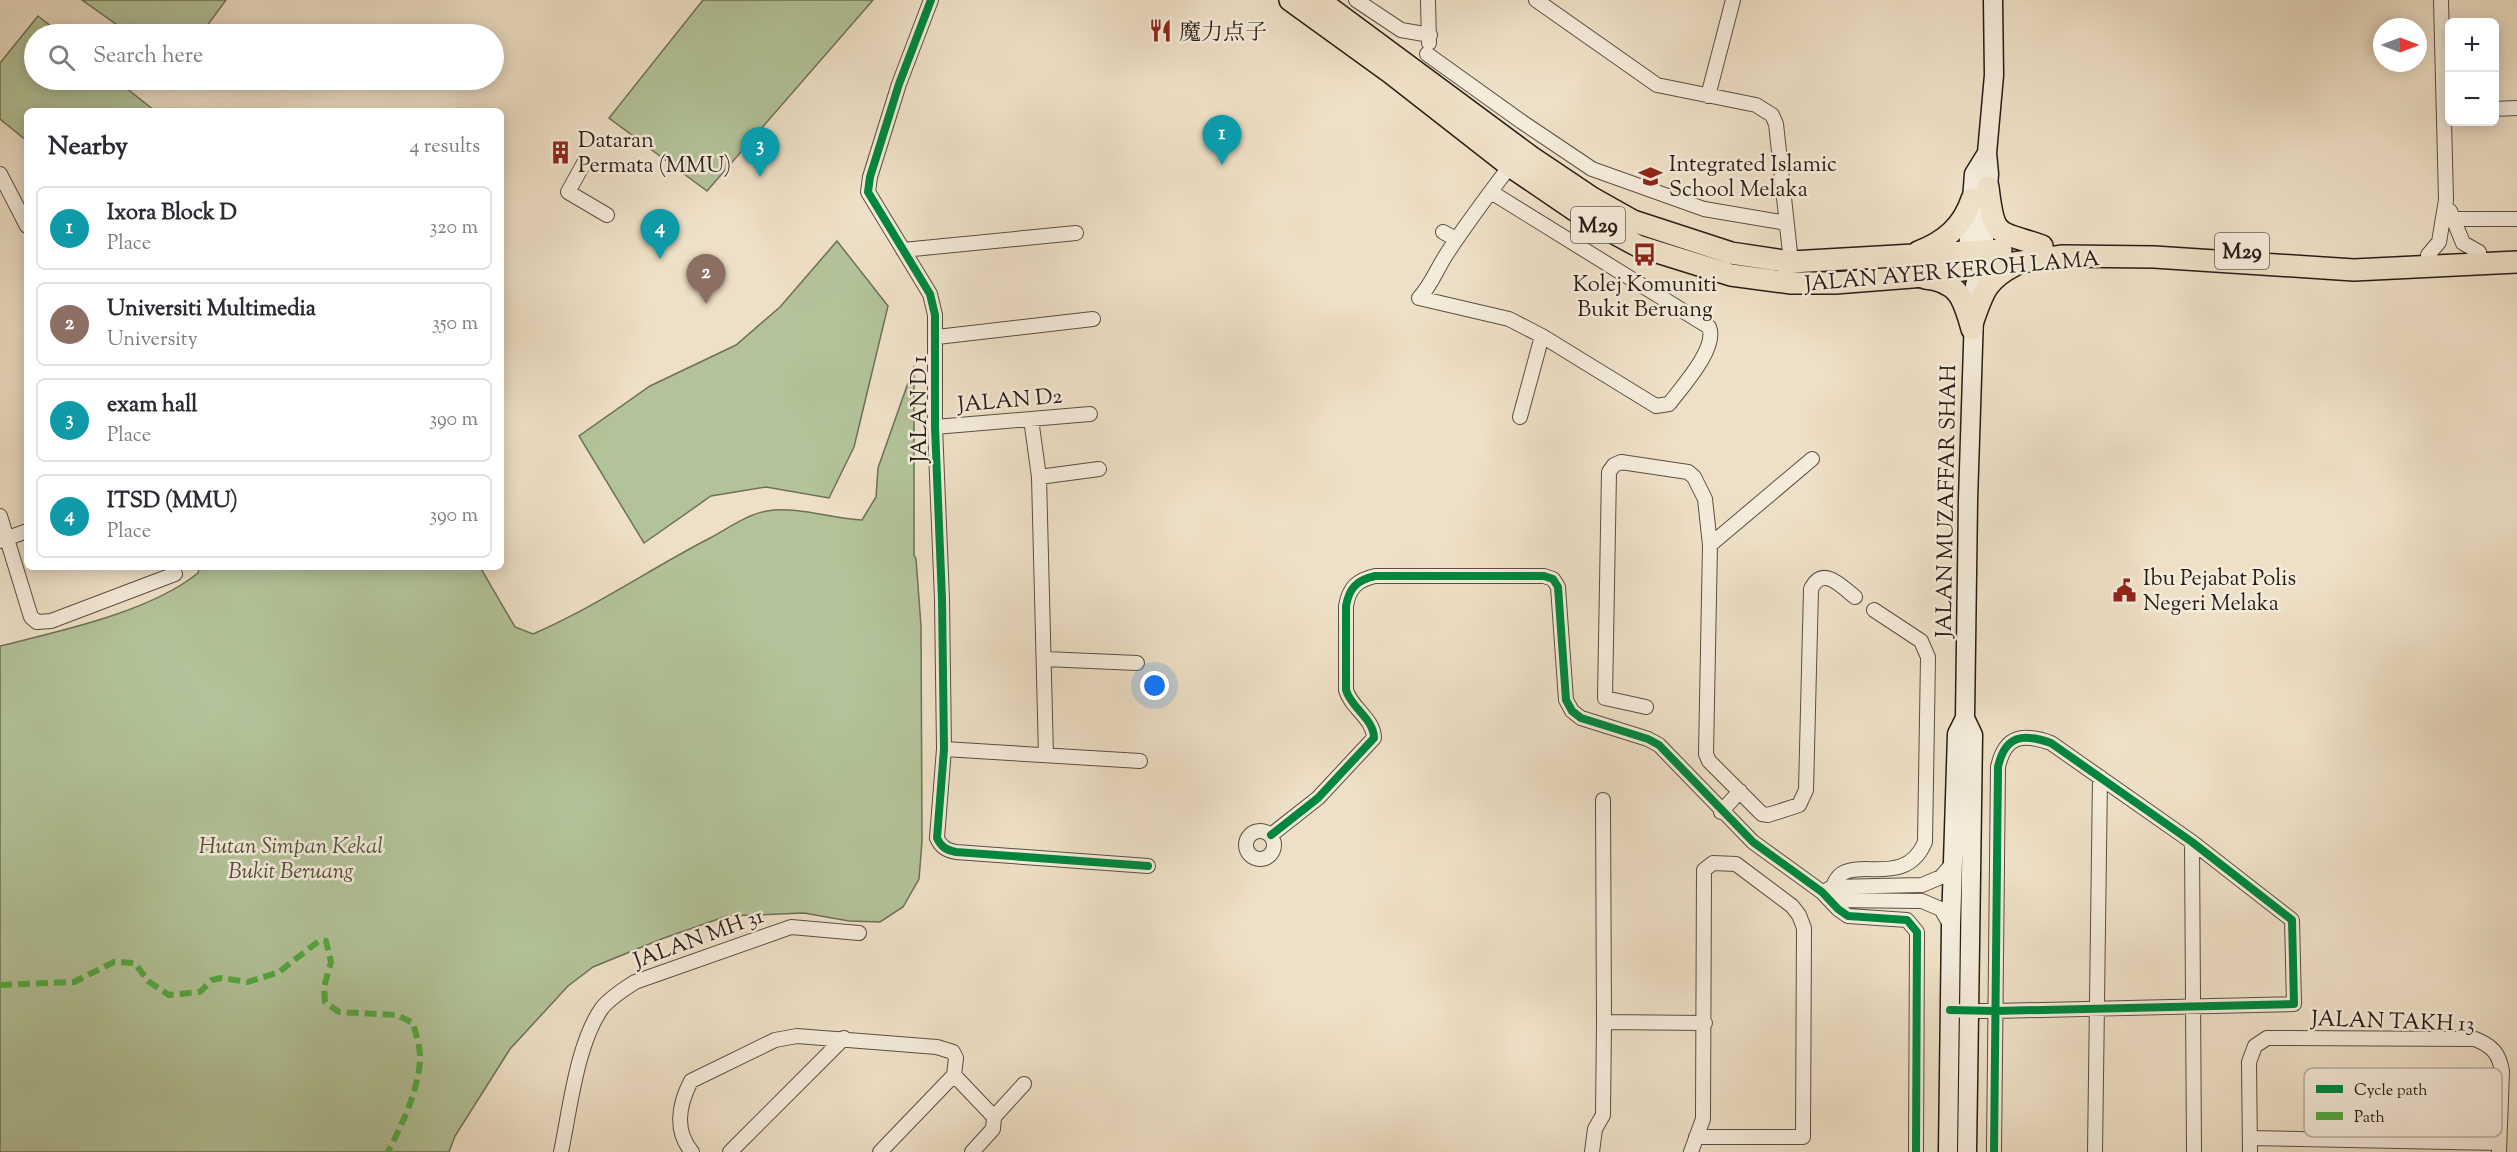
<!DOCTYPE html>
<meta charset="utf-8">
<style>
body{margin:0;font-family:"Sorts Mill Goudy","Noto Serif SC",serif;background:#f2f2f3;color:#2b2b33}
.controls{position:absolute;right:18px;top:18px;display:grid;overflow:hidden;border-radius:9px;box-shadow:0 3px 15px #0003}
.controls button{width:54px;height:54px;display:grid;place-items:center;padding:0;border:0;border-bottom:2px solid #e1e1e2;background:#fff;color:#2b2b33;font:30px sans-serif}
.compass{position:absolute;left:2373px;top:18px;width:54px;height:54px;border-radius:50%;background:#fff;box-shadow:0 3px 15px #0003;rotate:90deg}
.you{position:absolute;left:1155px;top:686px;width:21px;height:21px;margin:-15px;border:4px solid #fff;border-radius:50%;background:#1a73e8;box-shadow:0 0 0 9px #1a73e833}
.badge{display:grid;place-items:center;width:39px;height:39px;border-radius:50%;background:#0b8043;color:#fff;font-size:20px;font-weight:700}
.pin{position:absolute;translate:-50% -50px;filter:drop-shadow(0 2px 3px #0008)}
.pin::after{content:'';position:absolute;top:32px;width:21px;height:18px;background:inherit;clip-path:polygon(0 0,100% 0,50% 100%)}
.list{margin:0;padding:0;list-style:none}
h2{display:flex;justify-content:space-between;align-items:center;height:78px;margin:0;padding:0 24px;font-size:26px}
h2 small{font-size:20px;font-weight:400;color:#7c7c81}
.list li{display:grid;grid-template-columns:39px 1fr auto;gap:18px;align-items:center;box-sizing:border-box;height:84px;margin:0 12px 12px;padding:0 12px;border:2px solid #e1e1e2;border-radius:9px}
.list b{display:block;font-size:22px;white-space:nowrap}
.list p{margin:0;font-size:20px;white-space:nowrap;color:#7c7c81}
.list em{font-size:20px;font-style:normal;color:#7c7c81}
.icon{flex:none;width:33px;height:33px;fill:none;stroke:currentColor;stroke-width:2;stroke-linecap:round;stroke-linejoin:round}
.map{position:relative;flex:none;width:2517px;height:1152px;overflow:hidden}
.search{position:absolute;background:#fff;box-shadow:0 3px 15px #0003;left:24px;top:24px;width:480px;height:66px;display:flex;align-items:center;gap:15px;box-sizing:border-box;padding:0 21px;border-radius:33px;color:#7c7c81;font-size:22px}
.panel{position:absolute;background:#fff;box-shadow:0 3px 15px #0003;left:24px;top:108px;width:480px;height:462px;border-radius:9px}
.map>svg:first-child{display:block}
</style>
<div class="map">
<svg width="2517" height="1152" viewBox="0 0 2517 1152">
<rect width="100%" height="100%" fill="#eee0c6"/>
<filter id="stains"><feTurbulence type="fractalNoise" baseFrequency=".00333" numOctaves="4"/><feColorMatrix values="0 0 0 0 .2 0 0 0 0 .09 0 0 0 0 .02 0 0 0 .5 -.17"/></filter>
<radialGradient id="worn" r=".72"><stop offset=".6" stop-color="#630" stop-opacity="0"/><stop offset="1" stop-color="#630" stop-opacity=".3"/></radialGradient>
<path fill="#b3c399" stroke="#6e7058" stroke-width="1.5" d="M82,0H226L201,34H130Z
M703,0H873L707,191L609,118Z
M38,16L61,34H34V80H116L155,111H27V141L0,119V63Z
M837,241L888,306L854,447L829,498L766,487L711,496L644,543L579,436L650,386L736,345L780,307Z
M914,366V555L916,559L921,626L922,841L919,879L903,907L880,922L849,921L804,913L727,916L664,938L593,967L568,986L510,1049L455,1136L449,1152H0V646C60,631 150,612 198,573L199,567H480L515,627L533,634C595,607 650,569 710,538C727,529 748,514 767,511C798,506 832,519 862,520L876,497L878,468Z"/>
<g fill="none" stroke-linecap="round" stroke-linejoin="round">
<defs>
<path id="street" d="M931,0L899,84L870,177L868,192L930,294L935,315V427L942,599L944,749L937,838C941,847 946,850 956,852L1148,866
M1356,0L1401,30L1430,35
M1428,0L1429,43
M1536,0L1657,85L1756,105L1772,115L1776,124L1791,262
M1427,54L1522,122L1592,169L1704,209L1786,223
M1708,96L1733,0
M2494,109L2517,108
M584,163L568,192L607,215
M0,174L27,226
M2450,211L2463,243L2479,252
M2444,219H2517
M1443,232L1456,239
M903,250L1076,233
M2428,255L2439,242L2446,200L2441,0
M1419,298L1509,319L1542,336L1656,406L1669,404C1681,388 1718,348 1709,327L1491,192
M1419,298C1430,287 1437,269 1446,255C1466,224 1488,195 1510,166
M937,337L1093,319
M1520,417L1542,336
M1031,419L1039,477L1046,755
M935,427L1090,414
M1039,477L1099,469
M0,516L31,617L37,622L51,621L175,574
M0,541L27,531
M1710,545L1812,459
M1045,659L1137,663
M1646,707L1605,698L1609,472L1614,465L1621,462L1688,472L1694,477L1705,499L1710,545L1706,754L1709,761L1762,814L1768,815L1799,805L1806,790L1811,589C1823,565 1841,586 1855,597
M944,749L1140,761
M1603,800L1604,1022L1705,1023
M1721,812L1740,791
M1246 845a14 14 0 1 1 28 0a14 14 0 1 1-28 0Z
M1271,835L1318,798L1374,738C1374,719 1351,708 1346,690V606C1349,588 1357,580 1375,576H1544L1553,579L1558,587L1566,700L1572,711L1581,718L1648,739L1659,745L1753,842L1822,892L1838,909L1848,916L1907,920L1917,932L1916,1152
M2192,842L2194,1152
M1827,890L1832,887L1922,885L1941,877L1953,863
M1831,900C1834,838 1901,899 1925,842L1928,657L1921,641L1874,610
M1831,900L1922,901L1941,909L1951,926
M1961,1011H1995L2294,1004L2292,920L2192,842L2051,743C2023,733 2005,735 1998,767L1994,1152
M954,1075L994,1117
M2250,1138L2499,1143
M561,1152C570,1109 577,1043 602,1008C611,997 624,989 635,982L791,927L859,933
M692,1152C674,1131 679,1104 691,1081L775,1040L797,1036L937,1047L953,1052L956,1058L954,1075L880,1152
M730,1152L844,1038
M972,1152L993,1129L994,1117L1024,1084
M1592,1152L1595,1129L1603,1115L1604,1022
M1691,1152L1703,1119L1704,870L1713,863L1736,864L1792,906L1799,915L1804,928L1803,1137H1696
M2095,1152L2100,777
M2250,1152L2249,1062L2255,1046L2267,1038L2475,1039C2492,1046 2499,1053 2502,1071L2499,1152"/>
<path id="secondary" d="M1967,264L1974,174L1987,153
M1948,1152L1951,926L1957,734L1965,718
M1967,1152L1973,735L1965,718L1968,500L1975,285L1982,266L1989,174L1987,153L1994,75L1993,0"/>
<path id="primary" d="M1290,0L1391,73L1510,166L1588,219L1638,246L1731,275L1791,283H1835L1912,277L2063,256L2154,257L2354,270L2517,262
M1319,0L1531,157L1592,198L1633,221L1731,253L1791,262L2001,250
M1988,187C1994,240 1997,230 2042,246
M1918,252C1945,242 1963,226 1972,199
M1925,278C1959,281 1964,300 1972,329
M1973,321C1983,292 1987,279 2015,265"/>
</defs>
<use href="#street" stroke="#5a4e43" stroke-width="16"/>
<use href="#secondary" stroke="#281d17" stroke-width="21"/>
<use href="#primary" stroke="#281d17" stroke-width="24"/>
<use href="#street" stroke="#f4ebda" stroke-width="14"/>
<use href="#secondary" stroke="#f4ebda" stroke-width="18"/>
<use href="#primary" stroke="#eee0c6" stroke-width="21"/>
<path stroke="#53a942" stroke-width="6" stroke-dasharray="12 6" stroke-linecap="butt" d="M0,985L74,982L114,962L135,963L148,981L169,995L200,992L212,980L221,978L248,982L279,972L320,940L326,941L331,962L324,987L325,1002L339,1012L397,1015L413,1023C416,1035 421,1049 420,1060C418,1092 402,1124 388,1152"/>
<defs>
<path id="cycleway" d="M931,0L899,84L870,177L868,192L930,294L935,315V427L942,599L944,749L937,838C941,847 946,850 956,852L1148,866
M1271,835L1318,798L1374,738C1374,719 1351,708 1346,690V606C1349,588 1357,580 1375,576H1544L1553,579L1558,587L1566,700L1572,711L1581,718L1648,739L1659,745L1753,842L1822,892L1838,909L1848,916L1907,920L1917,932L1916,1152
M1950,1010L1995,1011L2294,1004L2292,920L2192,842L2051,743C2023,733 2005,735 1998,767L1994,1152"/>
</defs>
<use href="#cycleway" stroke="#f4ebda" stroke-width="11"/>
<use href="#cycleway" stroke="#00873e" stroke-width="8"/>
</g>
<defs>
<symbol id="restaurant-bare" viewBox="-9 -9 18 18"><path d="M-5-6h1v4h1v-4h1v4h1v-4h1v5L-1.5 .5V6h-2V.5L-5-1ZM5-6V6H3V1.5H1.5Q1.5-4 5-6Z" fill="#8f2418" stroke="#f4ebda" stroke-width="2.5" paint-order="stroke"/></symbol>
<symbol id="building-bare" viewBox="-9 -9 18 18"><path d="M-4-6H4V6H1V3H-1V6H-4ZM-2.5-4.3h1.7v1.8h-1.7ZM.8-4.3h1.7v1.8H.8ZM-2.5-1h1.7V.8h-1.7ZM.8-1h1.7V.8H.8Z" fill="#8f2418" stroke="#f4ebda" stroke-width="2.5" paint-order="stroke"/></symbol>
<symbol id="school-bare" viewBox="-9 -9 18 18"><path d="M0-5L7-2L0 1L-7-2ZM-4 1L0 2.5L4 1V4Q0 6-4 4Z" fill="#8f2418" stroke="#f4ebda" stroke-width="2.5" paint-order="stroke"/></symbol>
<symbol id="bus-bare" viewBox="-9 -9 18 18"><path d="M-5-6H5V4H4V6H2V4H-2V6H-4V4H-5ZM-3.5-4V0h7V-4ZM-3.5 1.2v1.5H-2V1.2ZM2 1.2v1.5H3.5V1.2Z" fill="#8f2418" stroke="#f4ebda" stroke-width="2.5" paint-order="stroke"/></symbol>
<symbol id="civic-bare" viewBox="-9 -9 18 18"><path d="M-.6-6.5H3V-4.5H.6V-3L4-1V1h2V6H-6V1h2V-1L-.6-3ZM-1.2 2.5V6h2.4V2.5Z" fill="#8f2418" stroke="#f4ebda" stroke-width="2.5" paint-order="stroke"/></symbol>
</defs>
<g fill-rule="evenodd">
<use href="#restaurant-bare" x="1144" y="14" width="33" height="33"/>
<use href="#building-bare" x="544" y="136" width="33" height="33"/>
<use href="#school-bare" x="1634" y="160" width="33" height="33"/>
<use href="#bus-bare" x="1628" y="238" width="33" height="33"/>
<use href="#civic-bare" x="2108" y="574" width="33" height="33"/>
</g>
<g text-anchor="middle" stroke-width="5" stroke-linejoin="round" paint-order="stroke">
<g fill="#f4ebda" stroke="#655b52" stroke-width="1.5">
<rect x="1571" y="207" width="54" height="36" rx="4.5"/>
<rect x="2215" y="233" width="54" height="36" rx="4.5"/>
</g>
<g font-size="21" font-weight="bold" fill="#281d17">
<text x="1598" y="232">M29</text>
<text x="2242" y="258">M29</text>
</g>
<g font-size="22" fill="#281d17" stroke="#f4ebda" text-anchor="start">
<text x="1179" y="39">魔力点子</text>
<text x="578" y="147">Dataran<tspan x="578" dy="25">Permata (MMU)</tspan></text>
<text x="1669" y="171">Integrated Islamic<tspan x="1669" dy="25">School Melaka</tspan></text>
<text x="1645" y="291" text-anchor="middle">Kolej Komuniti<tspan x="1645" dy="25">Bukit Beruang</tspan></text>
<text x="2143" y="585">Ibu Pejabat Polis<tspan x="2143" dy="25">Negeri Melaka</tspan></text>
</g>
<g font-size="22" fill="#281d17" stroke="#f4ebda">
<text transform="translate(1952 270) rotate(-5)" y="8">JALAN AYER KEROH LAMA</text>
<text transform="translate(1010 399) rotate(-5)" y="8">JALAN D2</text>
<text transform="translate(918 409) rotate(-90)" y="8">JALAN D 1</text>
<text transform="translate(1945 501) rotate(-89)" y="8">JALAN MUZAFFAR SHAH</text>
<text transform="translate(698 937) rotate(-20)" y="8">JALAN MH 31</text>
<text transform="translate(2393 1020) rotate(2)" y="8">JALAN TAKH 13</text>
</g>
<g font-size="22" font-style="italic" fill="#524f3e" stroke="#f4ebda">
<text x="291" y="853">Hutan Simpan Kekal<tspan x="291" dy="25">Bukit Beruang</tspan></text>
</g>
</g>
<rect x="2304" y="1068" width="198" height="69" rx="9" fill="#f4ebda" stroke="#b7ada0" stroke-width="1.5"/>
<rect x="2316" y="1085" width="27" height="8" fill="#00873e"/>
<rect x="2316" y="1112" width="27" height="8" fill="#53a942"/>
<g font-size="16" fill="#281d17">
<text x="2354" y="1095">Cycle path</text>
<text x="2354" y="1122">Path</text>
</g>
<rect width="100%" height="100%" filter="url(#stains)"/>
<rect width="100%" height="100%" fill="url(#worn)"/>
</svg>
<div class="controls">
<button>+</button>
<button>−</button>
</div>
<svg class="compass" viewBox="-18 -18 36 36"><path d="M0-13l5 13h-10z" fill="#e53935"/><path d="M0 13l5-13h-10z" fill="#7c7c81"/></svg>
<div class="you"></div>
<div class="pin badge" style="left:1222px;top:165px;background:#0f9aa8">1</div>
<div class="pin badge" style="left:706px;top:304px;background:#8d6e63">2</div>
<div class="pin badge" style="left:760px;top:177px;background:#0f9aa8">3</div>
<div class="pin badge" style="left:660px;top:259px;background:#0f9aa8">4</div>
<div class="search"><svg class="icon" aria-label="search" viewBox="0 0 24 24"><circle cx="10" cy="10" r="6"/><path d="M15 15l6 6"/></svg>Search here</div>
<section class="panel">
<h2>Nearby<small>4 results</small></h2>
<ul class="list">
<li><span class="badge" style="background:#0f9aa8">1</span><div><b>Ixora Block D</b><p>Place</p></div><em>320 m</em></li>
<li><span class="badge" style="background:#8d6e63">2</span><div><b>Universiti Multimedia</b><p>University</p></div><em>350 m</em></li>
<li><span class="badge" style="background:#0f9aa8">3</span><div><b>exam hall</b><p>Place</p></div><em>390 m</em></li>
<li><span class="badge" style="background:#0f9aa8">4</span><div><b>ITSD (MMU)</b><p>Place</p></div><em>390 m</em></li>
</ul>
</section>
</div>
